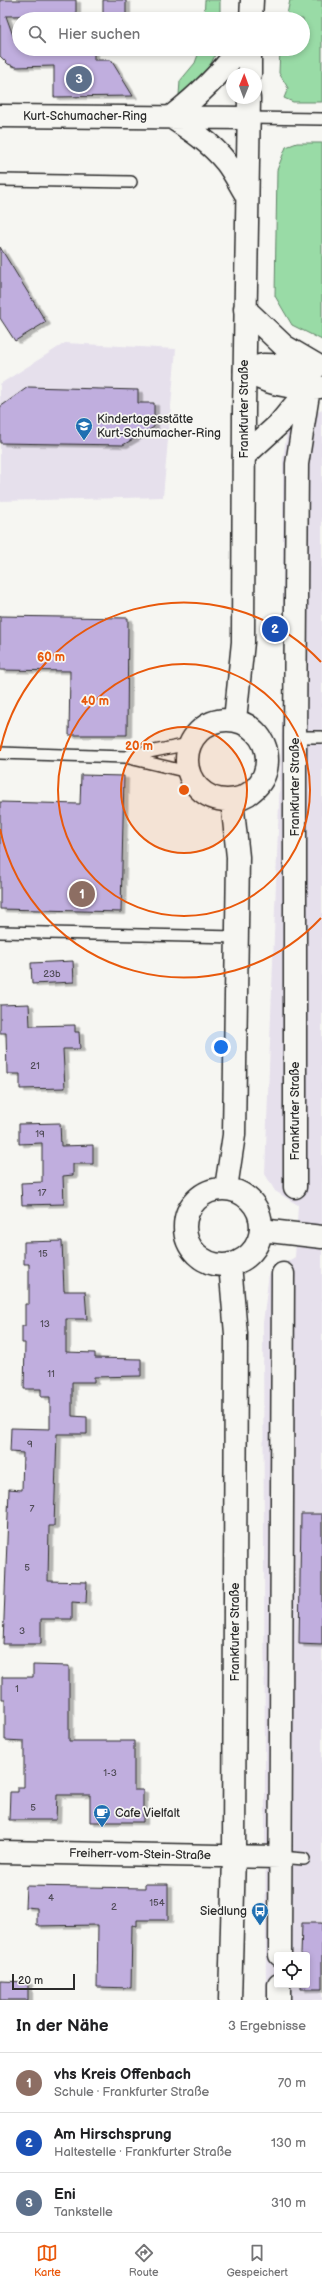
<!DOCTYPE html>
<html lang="de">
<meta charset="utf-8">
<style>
body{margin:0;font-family:"Balsamiq Sans",sans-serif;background:#f2f2f2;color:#202124}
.controls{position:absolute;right:12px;bottom:12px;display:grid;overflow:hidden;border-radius:4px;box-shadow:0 2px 6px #0003}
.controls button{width:36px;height:36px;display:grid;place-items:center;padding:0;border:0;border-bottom:1px solid #e0e0e0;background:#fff;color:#202124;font:20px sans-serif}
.compass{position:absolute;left:226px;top:68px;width:36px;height:36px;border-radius:50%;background:#fff;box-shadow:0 2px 6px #0003;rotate:1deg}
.scale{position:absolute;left:12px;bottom:10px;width:63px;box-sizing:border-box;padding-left:4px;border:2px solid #2b2b2b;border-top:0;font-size:11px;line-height:14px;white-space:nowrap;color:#2b2b2b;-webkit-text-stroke:3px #f6f6f2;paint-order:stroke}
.you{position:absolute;left:221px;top:1047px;width:14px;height:14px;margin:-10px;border:3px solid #fff;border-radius:50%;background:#1a73e8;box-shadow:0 0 0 6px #1a73e833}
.badge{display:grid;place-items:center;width:26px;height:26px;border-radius:50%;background:#ea580c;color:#fff;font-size:13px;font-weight:700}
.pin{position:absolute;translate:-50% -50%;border:2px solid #fff;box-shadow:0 1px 4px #0006}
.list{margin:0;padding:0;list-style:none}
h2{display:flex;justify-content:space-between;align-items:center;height:52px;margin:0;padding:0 16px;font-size:17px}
h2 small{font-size:13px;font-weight:400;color:#757577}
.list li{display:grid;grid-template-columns:26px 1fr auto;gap:12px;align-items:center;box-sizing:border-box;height:60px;padding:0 16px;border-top:1px solid #e0e0e0}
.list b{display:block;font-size:15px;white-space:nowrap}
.list p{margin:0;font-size:13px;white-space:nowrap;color:#757577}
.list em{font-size:13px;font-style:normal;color:#757577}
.icon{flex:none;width:22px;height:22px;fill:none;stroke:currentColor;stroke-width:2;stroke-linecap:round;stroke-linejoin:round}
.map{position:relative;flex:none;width:322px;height:2000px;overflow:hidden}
.search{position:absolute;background:#fff;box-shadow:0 2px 6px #0003;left:12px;right:12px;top:12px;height:44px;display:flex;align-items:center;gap:10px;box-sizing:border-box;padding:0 14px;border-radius:22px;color:#757577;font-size:15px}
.sheet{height:232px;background:#fff}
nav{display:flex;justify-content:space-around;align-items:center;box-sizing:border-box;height:56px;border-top:1px solid #e0e0e0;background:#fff;font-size:11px;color:#757577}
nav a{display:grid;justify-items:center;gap:2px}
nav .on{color:#ea580c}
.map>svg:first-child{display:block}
</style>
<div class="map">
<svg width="322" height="2000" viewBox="0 0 322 2000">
<defs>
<filter id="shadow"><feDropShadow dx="4.5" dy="2.5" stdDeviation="0" flood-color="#0004"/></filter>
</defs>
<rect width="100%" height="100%" fill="#f6f6f2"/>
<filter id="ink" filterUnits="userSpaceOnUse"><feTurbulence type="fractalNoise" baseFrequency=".025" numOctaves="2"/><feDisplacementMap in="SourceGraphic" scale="8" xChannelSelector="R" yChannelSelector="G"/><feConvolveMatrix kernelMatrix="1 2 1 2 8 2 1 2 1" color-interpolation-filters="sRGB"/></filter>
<g filter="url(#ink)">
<path fill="#e6e0ec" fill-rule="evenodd" d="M65,343L176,349L163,497L0,501V384Z
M322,409V2000H266L263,1323L269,1273L295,1257L298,1205L275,1191L265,1174L283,697V458L287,432ZM277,1955H307V1985H277Z"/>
<path fill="#99dba6" stroke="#628368" d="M205,0H220V19H204Z
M290,0H322V102H293L284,98L288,88L279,73L280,49H303V19H286Z
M200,49H217C212,69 195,83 179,95L180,81L195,63Z
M297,143H322V340L292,325L275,296L277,170L286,147Z"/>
<path fill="#c0aede" stroke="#2b2b2b" filter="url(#shadow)" d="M0,0H76V15L6,16L16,44L19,45V49H94V60H111L133,96L54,97V66L16,67L8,64L0,56Z
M103,0H126V19H103Z
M0,247L46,322L15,341L0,318Z
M28,387L138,390V403H154V427L123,445L0,443V407Z
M0,616L128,618L127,735H69L70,671L0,670Z
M81,775L124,776L121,912L0,909V802L80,804Z
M73,961L74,982L32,984L31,963Z
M29,1004L30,1026L75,1025V1032H79L80,1049H63L65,1088L20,1089V1074H7L6,1033H0V1005Z
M60,1123L61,1146L93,1145V1164H73V1175L63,1176L64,1204L22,1205L21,1183L42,1182V1143L19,1144V1124Z
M62,1241L64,1291H85L87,1319H66V1352L95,1353V1358L141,1359V1376L94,1377V1382H72V1416L87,1417V1434H57L54,1526H49L48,1581L87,1582L86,1603L72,1602V1619H41V1644H3L9,1489L22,1490L23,1453L10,1452L11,1428L50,1429V1397H41V1389H24L25,1343H22V1326H25V1304H29V1264H24V1242Z
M301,1514H322V1645L299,1644Z
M33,1665L69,1666V1741H134V1790H143V1822H90V1795H57L56,1820H9L10,1792H18V1787H24V1741L5,1740V1699H2V1677H33Z
M145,1884H168V1920H137V1926L132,1925L131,1988L97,1987L98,1925L37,1926V1908L25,1907L26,1886L145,1888Z
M302,1923H322V1989H301V1985H307V1955H301Z
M0,1981L28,1982V2000H0Z"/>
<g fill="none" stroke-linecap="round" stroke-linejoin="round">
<defs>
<path id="service" d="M249,118L322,119
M0,180L131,182
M295,737H322
M0,753L125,757L188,772
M129,756L189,744
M0,932L237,937
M280,1857L304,1859"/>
<path id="minor" d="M0,116L249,118
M171,117C191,130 211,143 226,162C234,172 240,185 247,196
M171,117C198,96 219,76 239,49
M245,309L284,346L318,366
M245,370C268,385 292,389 320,387
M245,370L263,365L317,366
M244,456L279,424L309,388
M295,1187V737L297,464L309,388
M261,1230L322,1237
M0,1852L280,1857
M280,1955L283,1274
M279,2000V1985"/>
<path id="tertiary" d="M251,19L252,0
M250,74V49
M187 760a40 40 0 1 1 80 0a40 40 0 1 1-80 0Z
M235,720L243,642L244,410L249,98
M226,1188L234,1135L238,857L232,801
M185 1227a38 38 0 1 1 76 0a38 38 0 1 1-76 0Z
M230,1264L236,1334L234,1856L230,2000"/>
</defs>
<use href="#service" stroke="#2b2b2b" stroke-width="14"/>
<use href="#minor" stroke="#2b2b2b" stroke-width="25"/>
<use href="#tertiary" stroke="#2b2b2b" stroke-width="25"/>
<use href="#service" stroke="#f6f6f2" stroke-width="11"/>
<use href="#minor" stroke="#f6f6f2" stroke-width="22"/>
<use href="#tertiary" stroke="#f6f6f2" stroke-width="22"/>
</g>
</g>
<circle cx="184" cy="790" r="63" fill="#e8590c" fill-opacity=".12"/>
<g fill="none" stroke="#e8590c" stroke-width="2">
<circle cx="184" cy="790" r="63"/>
<circle cx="184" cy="790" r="126"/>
<path d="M321 918A188 188 0 0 1 0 829M0 751A188 188 0 0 1 321 662"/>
</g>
<defs>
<symbol id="school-pin" viewBox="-11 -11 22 30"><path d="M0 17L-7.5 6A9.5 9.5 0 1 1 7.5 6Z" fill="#1f6fb2" stroke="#f6f6f2"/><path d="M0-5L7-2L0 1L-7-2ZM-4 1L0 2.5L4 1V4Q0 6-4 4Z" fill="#fff"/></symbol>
<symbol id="cafe-pin" viewBox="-11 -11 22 30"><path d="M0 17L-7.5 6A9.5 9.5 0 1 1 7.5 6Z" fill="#1f6fb2" stroke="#f6f6f2"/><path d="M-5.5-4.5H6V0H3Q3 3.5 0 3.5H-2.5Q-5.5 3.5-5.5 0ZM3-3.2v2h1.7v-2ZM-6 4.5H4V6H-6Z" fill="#fff"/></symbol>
<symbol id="bus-pin" viewBox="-11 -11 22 30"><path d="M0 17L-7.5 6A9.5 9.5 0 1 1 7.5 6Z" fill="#1f6fb2" stroke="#f6f6f2"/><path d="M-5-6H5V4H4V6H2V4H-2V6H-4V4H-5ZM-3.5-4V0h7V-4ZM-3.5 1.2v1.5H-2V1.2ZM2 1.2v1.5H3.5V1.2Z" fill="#fff"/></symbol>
</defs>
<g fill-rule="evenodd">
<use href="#school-pin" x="74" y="416" width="20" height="27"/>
<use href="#cafe-pin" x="92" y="1803" width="20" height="27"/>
<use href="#bus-pin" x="250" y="1901" width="20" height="27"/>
</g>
<g text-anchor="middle" stroke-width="3.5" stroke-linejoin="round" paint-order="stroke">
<g font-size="10" fill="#504c58">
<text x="52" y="977">23b</text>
<text x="35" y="1069">21</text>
<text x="40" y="1137">19</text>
<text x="42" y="1196">17</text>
<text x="43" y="1257">15</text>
<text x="45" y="1327">13</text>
<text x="51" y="1377">11</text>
<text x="30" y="1447">9</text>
<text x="32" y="1512">7</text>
<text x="27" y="1571">5</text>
<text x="22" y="1634">3</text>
<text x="17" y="1692">1</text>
<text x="110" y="1776">1-3</text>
<text x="33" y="1811">5</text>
<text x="51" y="1901">4</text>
<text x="157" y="1906">154</text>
<text x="114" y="1910">2</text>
</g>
<g font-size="12" fill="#2b2b2b" stroke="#f6f6f2">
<text x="85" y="120">Kurt-Schumacher-Ring</text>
<text transform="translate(244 409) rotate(-90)" y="4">Frankfurter Straße</text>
<text transform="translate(295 787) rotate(-90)" y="4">Frankfurter Straße</text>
<text transform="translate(295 1111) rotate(-90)" y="4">Frankfurter Straße</text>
<text transform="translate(235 1632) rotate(-90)" y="4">Frankfurter Straße</text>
<text transform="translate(140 1854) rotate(1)" y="4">Freiherr-vom-Stein-Straße</text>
</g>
<g font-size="12" fill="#2b2b2b" stroke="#f6f6f2" text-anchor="start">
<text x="97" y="423">Kindertagesstätte<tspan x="97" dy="14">Kurt-Schumacher-Ring</tspan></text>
<text x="115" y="1817">Cafe Vielfalt</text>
<text x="247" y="1915" text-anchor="end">Siedlung</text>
</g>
</g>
<circle cx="184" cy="790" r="6" fill="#e8590c" stroke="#f6f6f2" stroke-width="2"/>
<g font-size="12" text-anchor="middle" font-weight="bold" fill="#e8590c" stroke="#f6f6f2" stroke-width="3.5" stroke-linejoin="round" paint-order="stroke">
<text x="51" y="661">60 m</text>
<text x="95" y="705">40 m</text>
<text x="139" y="750">20 m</text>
</g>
</svg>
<div class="controls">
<button><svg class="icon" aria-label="locate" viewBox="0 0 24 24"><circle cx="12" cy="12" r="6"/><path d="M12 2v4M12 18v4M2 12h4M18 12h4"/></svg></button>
</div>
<svg class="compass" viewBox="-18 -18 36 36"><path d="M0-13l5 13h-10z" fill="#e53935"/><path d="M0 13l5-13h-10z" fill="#757577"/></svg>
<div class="scale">20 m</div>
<div class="you"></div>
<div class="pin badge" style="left:82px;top:894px;background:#8d6e63">1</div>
<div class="pin badge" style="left:275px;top:629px;background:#1a4fb4">2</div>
<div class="pin badge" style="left:79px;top:79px;background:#5c6f8a">3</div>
<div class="search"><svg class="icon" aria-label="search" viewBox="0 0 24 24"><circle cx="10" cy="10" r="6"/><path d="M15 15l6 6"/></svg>Hier suchen</div>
</div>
<section class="sheet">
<h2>In der Nähe<small>3 Ergebnisse</small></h2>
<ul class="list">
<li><span class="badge" style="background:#8d6e63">1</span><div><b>vhs Kreis Offenbach</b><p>Schule · Frankfurter Straße</p></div><em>70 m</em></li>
<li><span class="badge" style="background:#1a4fb4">2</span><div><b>Am Hirschsprung</b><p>Haltestelle · Frankfurter Straße</p></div><em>130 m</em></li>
<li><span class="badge" style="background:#5c6f8a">3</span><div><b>Eni</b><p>Tankstelle</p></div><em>310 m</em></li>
</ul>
</section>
<nav>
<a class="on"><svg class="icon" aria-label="map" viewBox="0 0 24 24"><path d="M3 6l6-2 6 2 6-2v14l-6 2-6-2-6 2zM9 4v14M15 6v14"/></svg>Karte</a>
<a><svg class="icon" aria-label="directions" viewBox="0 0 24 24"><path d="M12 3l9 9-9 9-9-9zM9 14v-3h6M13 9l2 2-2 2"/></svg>Route</a>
<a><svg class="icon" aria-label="saved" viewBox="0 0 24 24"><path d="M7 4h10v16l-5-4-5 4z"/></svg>Gespeichert</a>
</nav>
